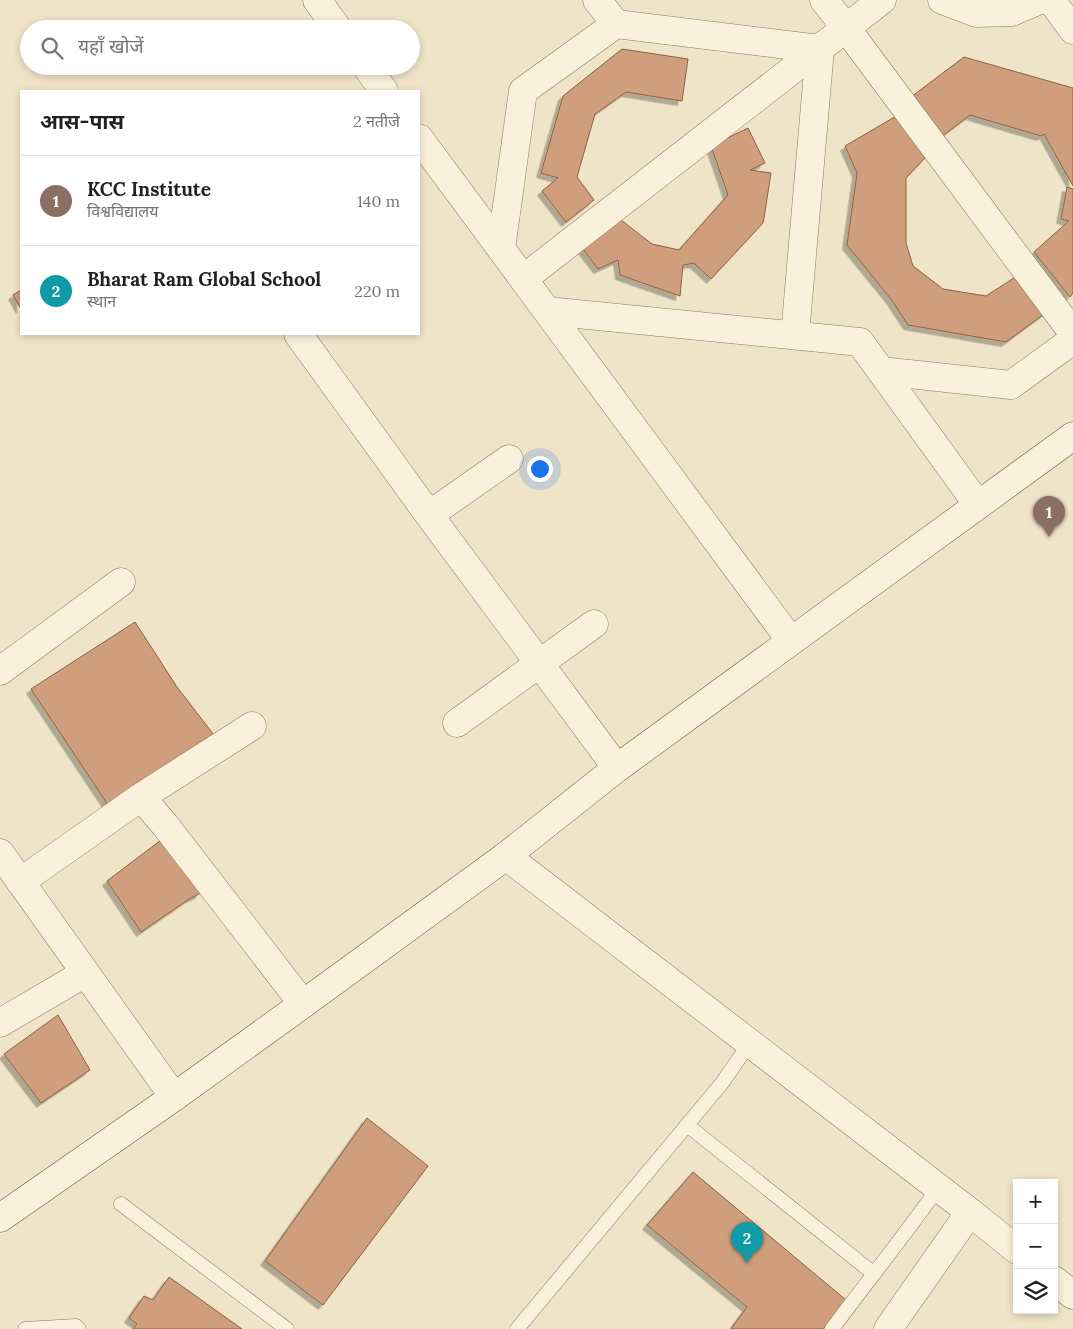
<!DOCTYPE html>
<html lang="hi">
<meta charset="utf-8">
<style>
body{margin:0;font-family:Lora,"Noto Sans Devanagari",serif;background:#f6f6f6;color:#202124}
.controls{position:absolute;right:15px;bottom:15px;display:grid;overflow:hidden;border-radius:0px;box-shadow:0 2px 8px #0003}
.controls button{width:45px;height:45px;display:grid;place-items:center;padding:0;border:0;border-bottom:1px solid #e0e0e0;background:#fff;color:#202124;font:25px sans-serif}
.you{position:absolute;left:539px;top:468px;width:18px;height:18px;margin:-12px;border:4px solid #fff;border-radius:50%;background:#1a73e8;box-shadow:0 0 0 8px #1a73e833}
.badge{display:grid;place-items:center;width:32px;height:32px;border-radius:50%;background:#db2777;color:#fff;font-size:16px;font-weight:700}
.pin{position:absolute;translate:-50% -41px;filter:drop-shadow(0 1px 2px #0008)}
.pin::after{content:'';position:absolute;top:26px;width:18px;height:15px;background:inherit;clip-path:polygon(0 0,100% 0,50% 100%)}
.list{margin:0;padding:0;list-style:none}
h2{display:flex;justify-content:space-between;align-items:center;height:65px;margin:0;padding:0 20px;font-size:21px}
h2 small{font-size:16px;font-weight:400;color:#757577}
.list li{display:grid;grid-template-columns:32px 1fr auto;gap:15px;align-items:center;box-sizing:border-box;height:90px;padding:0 20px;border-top:1px solid #e0e0e0}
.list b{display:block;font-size:19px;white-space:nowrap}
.list p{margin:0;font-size:16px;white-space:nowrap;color:#757577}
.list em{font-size:16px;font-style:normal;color:#757577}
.icon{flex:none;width:28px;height:28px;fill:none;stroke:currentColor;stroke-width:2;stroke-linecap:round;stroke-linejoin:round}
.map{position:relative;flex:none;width:1073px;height:1329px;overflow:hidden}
.search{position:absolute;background:#fff;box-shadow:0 2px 8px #0003;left:20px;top:20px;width:400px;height:55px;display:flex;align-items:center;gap:12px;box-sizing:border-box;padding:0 18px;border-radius:28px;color:#757577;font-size:19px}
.panel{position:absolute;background:#fff;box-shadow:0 2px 8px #0003;left:20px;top:90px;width:400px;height:245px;border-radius:0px}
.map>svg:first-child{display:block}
</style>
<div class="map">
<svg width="1073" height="1329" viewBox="0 0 1073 1329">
<defs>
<filter id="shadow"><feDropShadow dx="-4.5" dy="4.5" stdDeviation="0" flood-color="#0004"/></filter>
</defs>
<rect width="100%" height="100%" fill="#f0e4c8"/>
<path fill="#cf9f7d" stroke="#8d5f41" filter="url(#shadow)" d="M622,49L688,59L682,101L626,92L595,114L577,177L594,200L566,222L542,191L558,178L541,173L563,96Z
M964,57L1073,88V186L1044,134L1041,136L970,115L937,140L907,100Z
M903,112L927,156L906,178V243L913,266L943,289L986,296L1023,272L1048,311L1006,342L908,325L891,299L847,245L857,173L845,146Z
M748,128L765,163L750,170L771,173L764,218L763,223L711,279L694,263L683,265L680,296L620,275L618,260L598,269L583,249L621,220L652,244L679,250L728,195L711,146Z
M1067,187L1073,189V293L1070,297L1034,252L1069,221L1061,219Z
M21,290V309L13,295Z
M135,622L177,687L217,739L112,811L31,689Z
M161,840L201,893L189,899L141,932L107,881Z
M58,1015L90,1070L41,1103L4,1054Z
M367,1118L428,1166L323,1305L265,1261Z
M693,1172L846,1300L823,1329H731L747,1307L647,1225Z
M169,1277L242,1329H133L137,1324L129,1318L144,1296L153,1300Z"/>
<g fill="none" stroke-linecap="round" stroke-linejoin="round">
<defs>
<path id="lane" d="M687,1125L873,1273
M121,1204L287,1329
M25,1329L76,1326L79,1329
M517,1329L722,1083L749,1044
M832,1329C867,1282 904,1236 938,1188"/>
<path id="street" d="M317,0L338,29
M597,0L616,24
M824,0L846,28L1073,333
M942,0L976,13L1012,12L1040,0
M1051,0L1073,30
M366,66L384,91
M419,138L791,641
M501,249L523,91L616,24L820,49
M523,279L882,0
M547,311L860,342L978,505
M298,334L429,515L617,768
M795,335L820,49
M881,371L1011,385L1073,340
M429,515L509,459
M0,671L121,582
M457,723L594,624
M141,797L165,825L303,1004
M0,853L174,1097
M506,856L970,1212L1017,1250
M20,882L141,797L252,726
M0,1023L85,973
M1054,1280L1073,1295
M888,1329L970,1212"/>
<path id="secondary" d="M0,1218L174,1097L303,1004L506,856L617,768L1073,436"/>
</defs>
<use href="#lane" stroke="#8d765c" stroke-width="15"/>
<use href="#street" stroke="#8d765c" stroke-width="29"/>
<use href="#secondary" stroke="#6f573f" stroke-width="29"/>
<use href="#lane" stroke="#faf1dc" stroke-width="14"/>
<use href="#street" stroke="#faf1dc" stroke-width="28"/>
<use href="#secondary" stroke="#faf1dc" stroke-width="28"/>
</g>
</svg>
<div class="controls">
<button>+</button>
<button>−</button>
<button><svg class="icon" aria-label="layers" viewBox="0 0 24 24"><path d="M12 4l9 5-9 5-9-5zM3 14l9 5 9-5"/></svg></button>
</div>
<div class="you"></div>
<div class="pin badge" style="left:1049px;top:537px;background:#8d6e63">1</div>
<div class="pin badge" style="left:747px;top:1263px;background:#0f9aa8">2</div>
<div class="search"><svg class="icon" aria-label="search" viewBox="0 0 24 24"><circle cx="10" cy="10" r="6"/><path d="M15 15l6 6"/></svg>यहाँ खोजें</div>
<section class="panel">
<h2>आस-पास<small>2 नतीजे</small></h2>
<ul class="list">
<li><span class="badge" style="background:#8d6e63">1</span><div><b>KCC Institute</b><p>विश्वविद्यालय</p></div><em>140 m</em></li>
<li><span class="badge" style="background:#0f9aa8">2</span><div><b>Bharat Ram Global School</b><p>स्थान</p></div><em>220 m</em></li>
</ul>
</section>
</div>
